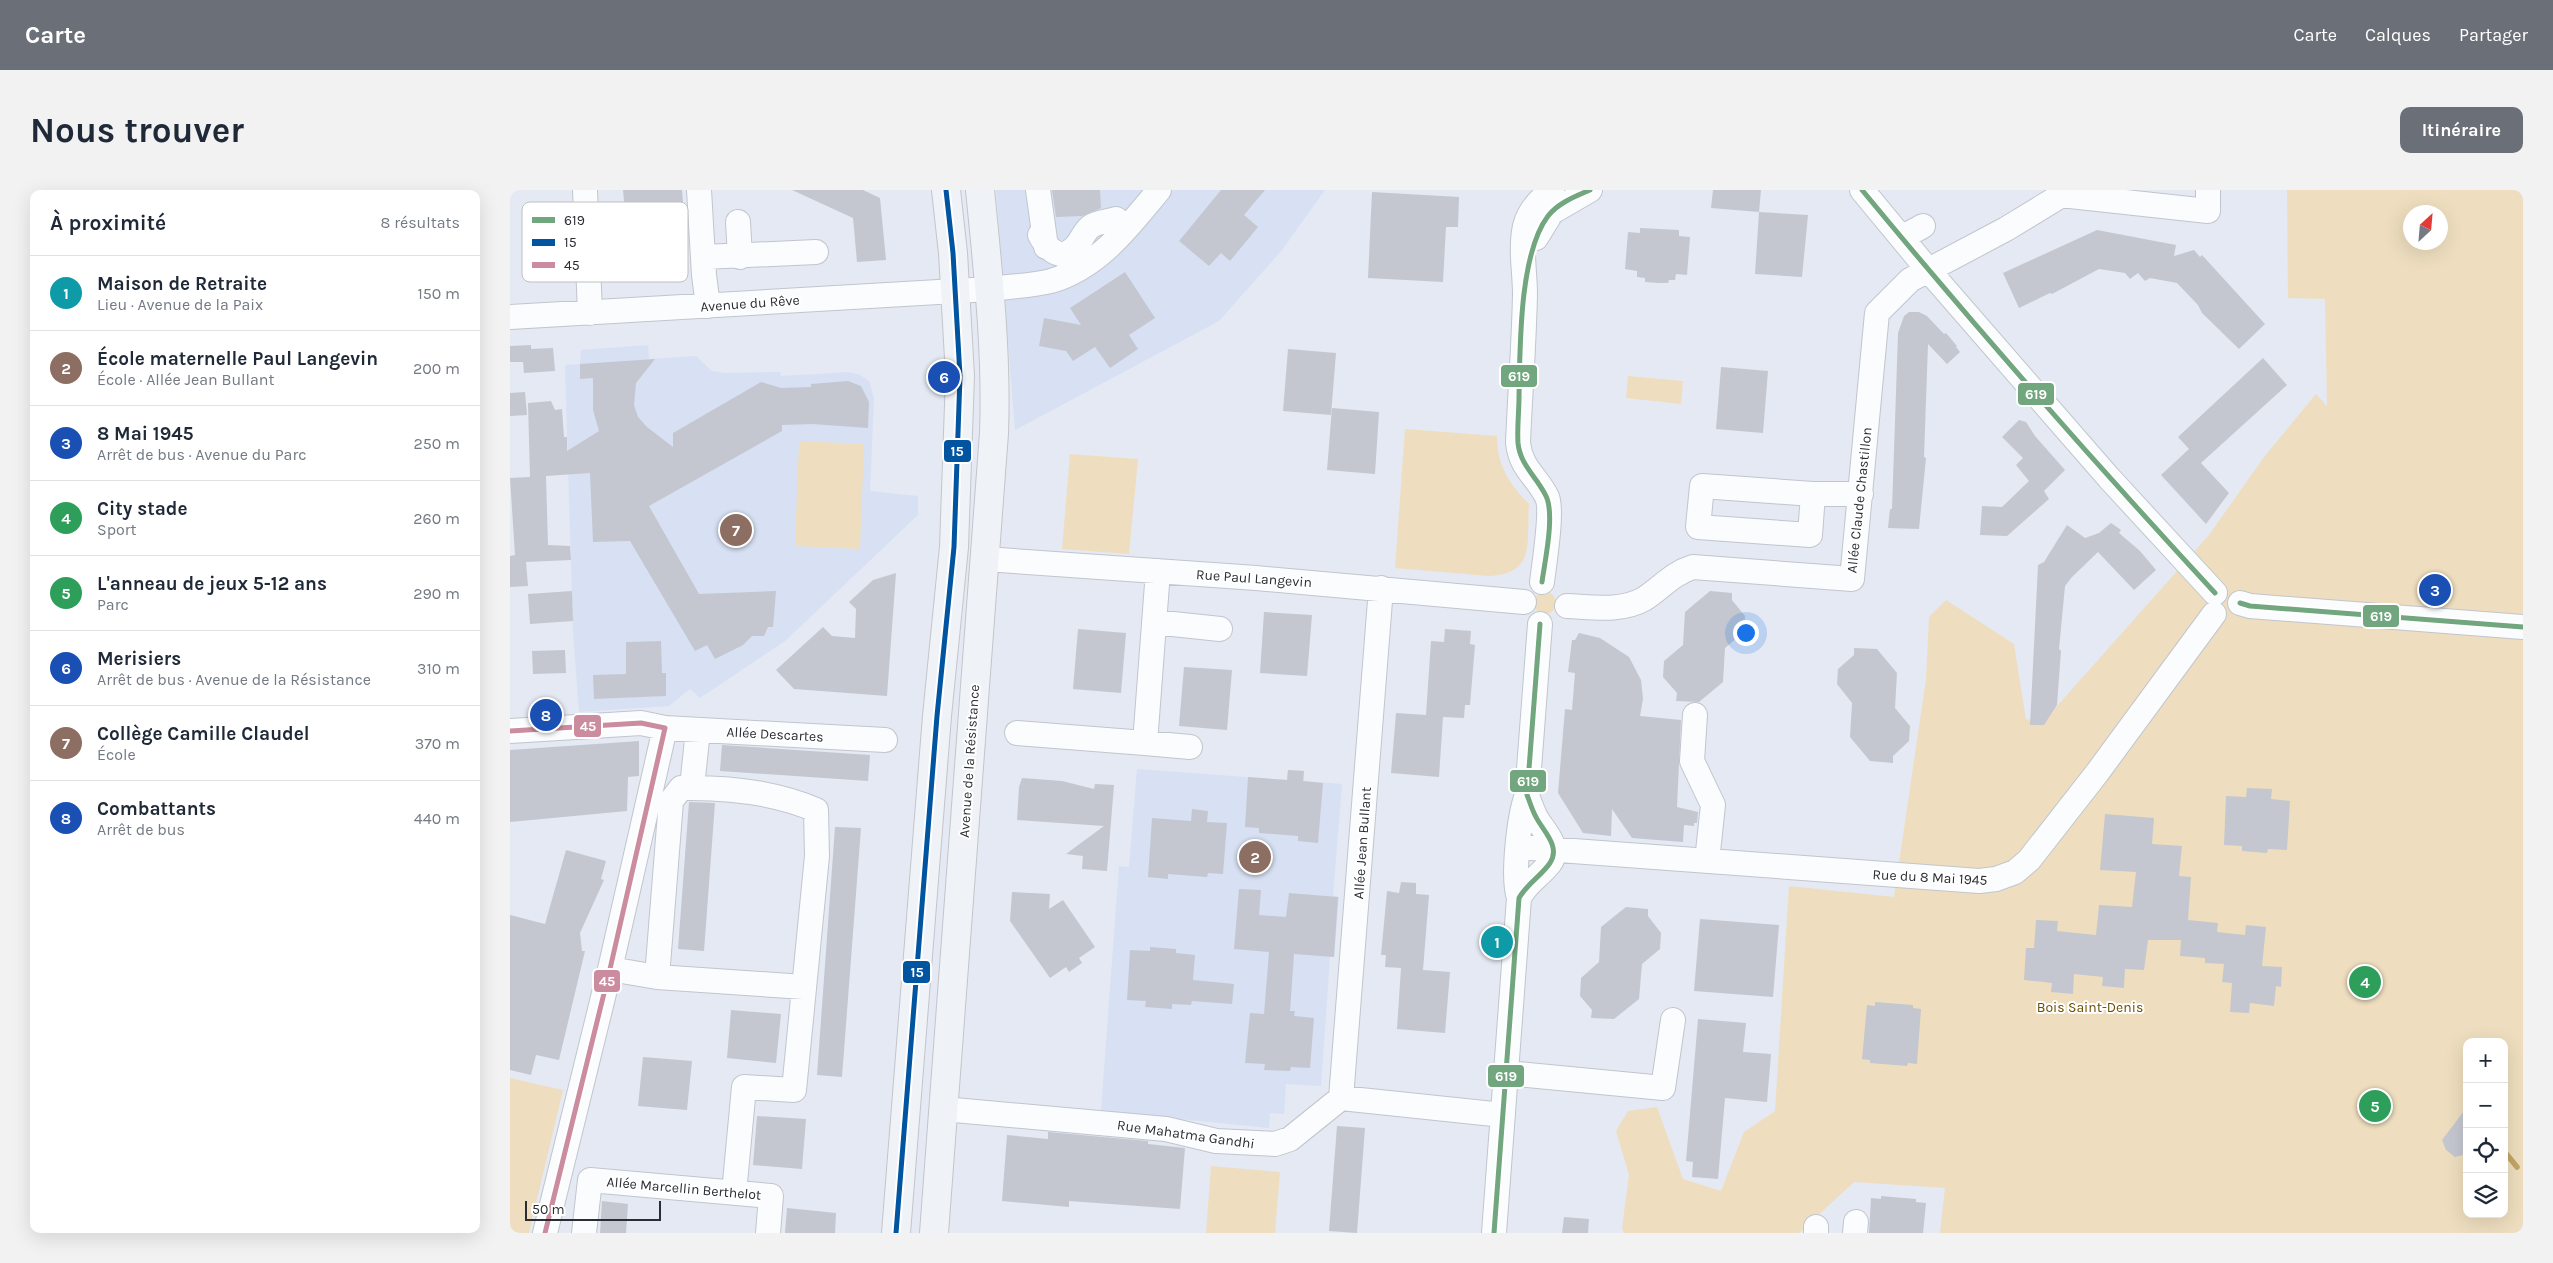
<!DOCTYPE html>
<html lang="fr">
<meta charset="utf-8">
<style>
body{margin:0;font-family:Karla,sans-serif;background:#f2f2f3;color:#1f2937}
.controls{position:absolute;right:15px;bottom:15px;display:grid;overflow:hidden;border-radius:10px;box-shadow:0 5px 20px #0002}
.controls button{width:45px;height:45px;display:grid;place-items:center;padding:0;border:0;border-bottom:1px solid #e0e1e3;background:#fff;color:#1f2937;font:25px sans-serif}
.compass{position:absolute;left:1893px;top:15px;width:45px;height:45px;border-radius:50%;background:#fff;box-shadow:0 5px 20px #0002;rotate:26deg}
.scale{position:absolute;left:15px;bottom:12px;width:136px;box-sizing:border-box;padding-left:5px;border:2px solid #2a2e34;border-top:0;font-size:14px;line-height:18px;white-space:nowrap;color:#2a2e34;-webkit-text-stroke:4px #fff;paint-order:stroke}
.you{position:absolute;left:1235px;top:442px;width:18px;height:18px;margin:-12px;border:4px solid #fff;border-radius:50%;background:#1a73e8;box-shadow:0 0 0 8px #1a73e833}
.badge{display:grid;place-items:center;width:32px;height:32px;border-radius:50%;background:#6b6f77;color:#fff;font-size:16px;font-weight:700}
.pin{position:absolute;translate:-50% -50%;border:2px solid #fff;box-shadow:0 1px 5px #0006}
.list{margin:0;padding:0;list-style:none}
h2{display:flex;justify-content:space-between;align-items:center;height:65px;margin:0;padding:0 20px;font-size:21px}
h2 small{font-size:16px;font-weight:400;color:#747a83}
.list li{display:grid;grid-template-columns:32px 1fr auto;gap:15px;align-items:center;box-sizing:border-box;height:75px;padding:0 20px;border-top:1px solid #e0e1e3}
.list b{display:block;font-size:19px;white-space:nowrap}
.list p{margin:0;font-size:16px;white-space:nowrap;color:#747a83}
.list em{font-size:16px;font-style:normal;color:#747a83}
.icon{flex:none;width:28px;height:28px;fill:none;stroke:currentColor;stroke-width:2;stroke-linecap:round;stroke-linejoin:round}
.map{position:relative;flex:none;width:2013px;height:1043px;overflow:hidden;border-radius:10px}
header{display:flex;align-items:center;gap:30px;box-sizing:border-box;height:70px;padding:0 25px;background:#6b6f77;color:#fff}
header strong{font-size:24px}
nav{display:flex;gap:28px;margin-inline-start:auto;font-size:18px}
.intro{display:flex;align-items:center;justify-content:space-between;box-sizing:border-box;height:120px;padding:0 30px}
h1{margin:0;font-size:35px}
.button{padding:12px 22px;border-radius:10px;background:#6b6f77;color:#fff;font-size:18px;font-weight:700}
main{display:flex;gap:30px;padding:0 30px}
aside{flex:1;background:#fff;border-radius:10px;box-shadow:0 5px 20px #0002}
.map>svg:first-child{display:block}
</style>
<header>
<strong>Carte</strong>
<nav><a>Carte</a><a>Calques</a><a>Partager</a></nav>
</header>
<div class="intro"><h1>Nous trouver</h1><a class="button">Itinéraire</a></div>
<main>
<aside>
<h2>À proximité<small>8 résultats</small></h2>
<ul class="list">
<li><span class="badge" style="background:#0f9aa8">1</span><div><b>Maison de Retraite</b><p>Lieu · Avenue de la Paix</p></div><em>150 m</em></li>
<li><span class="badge" style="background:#8d6e63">2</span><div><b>École maternelle Paul Langevin</b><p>École · Allée Jean Bullant</p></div><em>200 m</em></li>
<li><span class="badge" style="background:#1a4fb4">3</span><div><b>8 Mai 1945</b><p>Arrêt de bus · Avenue du Parc</p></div><em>250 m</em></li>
<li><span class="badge" style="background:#2e9e5b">4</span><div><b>City stade</b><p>Sport</p></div><em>260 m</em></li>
<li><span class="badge" style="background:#2e9e5b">5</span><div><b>L'anneau de jeux 5-12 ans</b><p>Parc</p></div><em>290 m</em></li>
<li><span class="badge" style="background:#1a4fb4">6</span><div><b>Merisiers</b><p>Arrêt de bus · Avenue de la Résistance</p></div><em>310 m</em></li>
<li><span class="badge" style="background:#8d6e63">7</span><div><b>Collège Camille Claudel</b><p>École</p></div><em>370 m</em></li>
<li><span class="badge" style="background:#1a4fb4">8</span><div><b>Combattants</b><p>Arrêt de bus</p></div><em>440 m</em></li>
</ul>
</aside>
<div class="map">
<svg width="2013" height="1043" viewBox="0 0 2013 1043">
<rect width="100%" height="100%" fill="#e4e9f3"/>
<path fill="#d7e1f3" d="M486,0H815L772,60L709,131L505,240Z
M138,155L139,169L186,166L202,181L215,183L270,182L271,186L339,182L350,185L359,191L364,208L360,301L408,306V325L275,451L190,508L180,499L159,516L69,522L63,441L55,175L70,174L71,160Z
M627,579L777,590L778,580L794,581V591L832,594L823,706L829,707L824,767H820L811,896L776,894L774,924L760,923L759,938L591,921L609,676L619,677Z"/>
<path fill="#eedebf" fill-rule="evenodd" d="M1777,0H2013V1043H1430L1435,998L1344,992L1289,1043H1114L1112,1038L1119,985L1106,941L1118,921L1147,917L1173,989L1211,1001L1234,942L1265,921L1279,696L1384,707L1416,489L1419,427L1436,410L1504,454L1516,530L1540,524L1699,345L1754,267L1806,204L1817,216L1815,109L1778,108ZM1900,22H1930V52H1900ZM1957,852H1994V1024H1957Z
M1118,186L1173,191L1171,214L1116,208Z
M895,239L987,246C987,275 999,294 1019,314C1016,352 1027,383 979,386L885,378Z
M289,251L354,254L350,359L285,356Z
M560,264L628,269L619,364L552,359Z
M1024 413a11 11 0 1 1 22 0a11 11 0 1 1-22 0Z
M0,888L53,900L19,1043H0Z
M701,976L770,982L765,1043H696Z"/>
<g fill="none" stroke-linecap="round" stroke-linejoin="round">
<path stroke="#c3a666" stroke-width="5.5" d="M1994,961L2007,977"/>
</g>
<path fill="#c4c7cf" d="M113,0H172L176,49L118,55Z
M282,0H353L370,8L376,70L347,72L343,28Z
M542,0H590L591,18L572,26L546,27Z
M711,0H755L734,25L748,37L720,71L711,63L699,76L669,51Z
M1203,0H1251L1249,22L1201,18Z
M862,2L949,7L948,37H936L933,92L858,88Z
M1249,22L1298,25L1292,87L1245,84Z
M1130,38L1169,40V46L1180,47L1177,85L1166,84L1165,90H1159L1158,93H1149L1135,92V88L1127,87V81L1115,79L1118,42L1130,43Z
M1587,40L1666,55L1664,66L1684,60L1690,67L1692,65L1755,134L1729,159L1692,123L1688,115L1667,93L1640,88L1635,91L1628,83L1620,89L1615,83L1589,79L1542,104L1540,103L1509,118L1493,83Z
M615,82L645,128L619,145L628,159L600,178L585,157L563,171L556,161L529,156L534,128L571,135L560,118Z
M1399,122H1409L1417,126L1434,144L1436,143L1447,156L1446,157L1450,162L1437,174L1418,154L1414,267L1416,268L1409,339L1378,338L1380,319H1382L1388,143L1394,126Z
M21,155V159L43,158L45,181L14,183L13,172H0V156Z
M778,159L826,163L821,225L773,221Z
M1753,168L1777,195L1691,273L1719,303L1696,334L1651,285L1679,259L1668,247Z
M145,169L126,193L124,215L128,227L137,237L163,257V243L251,192L271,198L301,197V194L338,191L351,196L359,212L358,238L302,234L272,235V241L139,316L189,404L266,401L263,437H258L254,446H242L233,455L205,469L197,455L185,461L120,351L83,352L80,283L36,286L38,355L60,356L61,370L16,372L18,396L0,397V366L5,365L0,288L20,287L18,213L41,211L45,220L52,219L54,247H57V261L89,241L83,220V188L70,189V174Z
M1211,177L1258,181L1253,243L1206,239Z
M15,202L17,225L0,226V203Z
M822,218L869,222L865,284L817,280Z
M1509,230L1516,232L1525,246L1555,280L1534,301L1539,309L1497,346L1470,345L1472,316L1492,317L1519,291L1506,275L1513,268L1492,247Z
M1601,333L1611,340L1609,343L1630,361L1646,380L1624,400L1588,362L1562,387L1555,396L1549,459L1551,461L1547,515L1534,535H1520L1528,375L1534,372L1557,335L1575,348L1589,343Z
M386,383L377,506L284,499L266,480L313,437L322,446L345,448L346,419L339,412L363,390Z
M62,401L63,431L20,434L18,404Z
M1200,401L1222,403V410L1235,426L1234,442L1215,458L1213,492L1189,512L1166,511L1167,503L1153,487L1154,471L1173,455L1175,422Z
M754,422L802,425L797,486L750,483Z
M568,439L616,443L611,503L563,499Z
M935,439L961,441L960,454L965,455L960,515H955L954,528L933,527L929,587L881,583L886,523L916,525L921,451L934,452Z
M1069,443L1090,448L1119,467L1131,490L1133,509L1130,526L1171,530L1167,617L1188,622L1187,633H1184V636L1174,635L1173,652L1122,648L1102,619L1101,646L1073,643L1048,603L1055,519L1062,520L1065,483L1058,482L1062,450H1065Z
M151,451L152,483H156V506L84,509L83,485L116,484V452Z
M1344,458L1367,459L1387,483L1385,518L1400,536L1399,551L1383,566V573L1360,571L1340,547L1342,513L1327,494L1328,479L1344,465Z
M55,460L56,483L23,484L22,461Z
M674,477L722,480L717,540L669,536Z
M129,551V586L118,587L117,621L0,632V560Z
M212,555L360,565L358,591L210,581Z
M778,580L794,581L793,591L813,593L808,653L788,651V646L749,643V638L735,637L738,587L777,590Z
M512,588L552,591L584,599L585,594L604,595L597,681L572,679L573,666L556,664L594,636L507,630L509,597Z
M1737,598L1762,599L1761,609L1780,611L1777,660L1758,659L1757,663L1732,661V656L1714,655L1716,606L1736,607Z
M179,612L205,613L194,761L168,759Z
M682,619L698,621L697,632L717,633L713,684L698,683L697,687L658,684V689L638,687L642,628L681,631Z
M1595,624L1644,628L1642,654L1672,656L1669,686L1681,687L1678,730L1708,733L1707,742L1735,745L1736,735L1756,737L1752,776L1772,777L1771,797L1766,796L1764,816L1740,813L1739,823L1720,822L1722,793L1712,792L1714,774L1695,773V768L1670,766L1671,750H1638L1634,780L1615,779L1614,798L1592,796L1593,787L1564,784L1563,804L1541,802L1542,793L1514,790L1516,758H1524L1526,730L1548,731L1547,741L1586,745L1589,715L1622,717L1626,682L1590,680Z
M325,637L351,638L332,887L307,885Z
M56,660L96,671L91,689L94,690L70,743L72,761H75L49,870L26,865L21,885L0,880V725L35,734Z
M891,692L906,693V704L919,705L913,780L940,782L935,843L887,839L891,778L875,777L876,765H871L877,701L889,703Z
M729,699L751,700L749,725L776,727L779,703L828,707L824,767L784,764L780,821H785L784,826L804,828L800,878L781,877L780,881L754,880L755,874L735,873L740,823L754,824L759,762L724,759Z
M502,702L540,704L539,719L553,710L585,757L569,768L572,773L559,782L556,777L540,788L500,731Z
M1116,717L1138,719V726L1151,743L1150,759L1132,774L1129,809L1104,829L1081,828L1082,820L1070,806L1071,788L1089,772L1091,737Z
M1190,729L1269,735L1263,807L1184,801Z
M640,757L666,759V763L685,765L683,790L724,794L722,814L682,811L681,815L662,814V819L635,817L636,811L617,810L620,760L640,761Z
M1365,812L1403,815V818L1411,819L1407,874L1398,873L1397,876L1360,873V870L1352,869L1357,815L1365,816Z
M221,820L271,824L266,873L217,868Z
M1188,829L1236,833L1233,862L1261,864L1257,912L1215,908L1208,989L1182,987L1183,972L1176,971Z
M133,867L182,871L177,920L128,916Z
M1957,917V964L1945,967L1936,960L1932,950Z
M247,926L296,929L292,979L243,975Z
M827,936L855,938L847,1043L819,1041Z
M538,942L638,951V954L675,958L670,1019L559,1011V1017L492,1011L497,945L538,949Z
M1371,1006L1406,1009V1012L1416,1013L1413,1043H1359L1361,1008L1371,1009Z
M92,1011L118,1014L116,1043H90Z
M277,1018L326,1023L325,1043H275Z
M1054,1027L1079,1029L1078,1043H1052Z"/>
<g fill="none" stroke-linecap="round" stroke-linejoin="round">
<defs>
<path id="minor" d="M75,0L80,123
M189,0L194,85L198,116
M528,0L536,57
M1352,0L1419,81L1599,288L1705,403
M1551,5L1698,21V0
M228,32L230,67
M530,45C536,57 549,72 563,59C570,54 573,43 580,37C588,31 598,32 606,29
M1393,47L1413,36
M1026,48L1042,22L1080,0
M193,67L306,62
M0,127L480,99C500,96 522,96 541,91C589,77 619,36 649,0
M1303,304L1300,345L1188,337L1192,296L1303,304H1351
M475,369L746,388L1014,412
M1032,392C1034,375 1043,320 1037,307C1026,285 1011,279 1008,253C1010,204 1014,154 1015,104C1015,82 1010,59 1015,36C1019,21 1030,9 1042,0
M1730,413L1740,416L2013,437
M1057,416C1082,417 1111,422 1134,409C1151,398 1163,383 1183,377L1342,389L1367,123L1400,90L1496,39L1560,0
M644,432L710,439
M1185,525L1182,571L1203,615L1197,671
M0,541L131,533L155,538L375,550
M507,543L635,553L648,381
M635,553L680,557
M182,597L188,540
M1009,657L1469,691L1486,689L1505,682L1519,670L1587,583L1704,424
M1009,708C1002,688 1009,626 1017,605L1030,434
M100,779L147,787
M997,883L1153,898L1163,830
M831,908L871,398
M433,919L656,939L706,951L765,954L780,949L831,908L993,925
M224,1003L234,897L284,900L307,666L306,620C264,602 217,597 171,598L161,611L147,787L294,797
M35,1043L100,779L155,538
M74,1043L80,990L261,1006L258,1043
M984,1043L1009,708C1017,692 1029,687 1040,673C1051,658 1036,643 1028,631C1023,623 1020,614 1017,605
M1306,1043V1037
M1345,1043L1346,1032"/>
<path id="major" d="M386,1043L427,526L444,357L450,186L443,63L436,0
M424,1043L484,243C487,162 478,81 470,0"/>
</defs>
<use href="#minor" stroke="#c1c5cd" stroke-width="26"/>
<use href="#major" stroke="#c3c5ca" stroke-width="30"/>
<use href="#minor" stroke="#fbfcfd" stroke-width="24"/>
<use href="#major" stroke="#eff2f6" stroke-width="28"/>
<defs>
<path id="bus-1" d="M1352,0C1466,138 1584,272 1705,403
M1032,392C1035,370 1045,325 1036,306C1027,287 1010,275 1008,253C1007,238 1009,222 1009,207C1010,159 1009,64 1038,26C1048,13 1066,6 1080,0
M1730,413L1740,416L2013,437
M984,1043L1009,708C1017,694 1031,686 1040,673C1051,656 1033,641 1026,627C1022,620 1020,612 1017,605L1030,434"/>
<path id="bus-2" d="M386,1043L427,526L444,357L450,186L443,63L436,0"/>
<path id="bus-3" d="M0,541L131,533L155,538
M35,1043L100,779L155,538"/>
</defs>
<use href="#bus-1" stroke="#fff" stroke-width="9"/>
<use href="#bus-2" stroke="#fff" stroke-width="9"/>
<use href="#bus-3" stroke="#fff" stroke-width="9"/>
<use href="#bus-1" stroke="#71a67e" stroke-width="5"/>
<use href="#bus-2" stroke="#0054a0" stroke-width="5"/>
<use href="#bus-3" stroke="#cb8c9f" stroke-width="5"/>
</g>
<g text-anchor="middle" stroke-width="4" stroke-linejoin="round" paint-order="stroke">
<g font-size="14" fill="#2a2e34" stroke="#fff">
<text transform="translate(240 113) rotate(-4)" y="5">Avenue du Rêve</text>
<text transform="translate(1349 310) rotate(-84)" y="5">Allée Claude Chastillon</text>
<text transform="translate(744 388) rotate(4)" y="5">Rue Paul Langevin</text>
<text transform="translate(265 544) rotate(3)" y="5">Allée Descartes</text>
<text transform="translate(459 571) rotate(-86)" y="5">Avenue de la Résistance</text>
<text transform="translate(852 653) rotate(-86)" y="5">Allée Jean Bullant</text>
<text transform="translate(1420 687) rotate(3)" y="5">Rue du 8 Mai 1945</text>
<text transform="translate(676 944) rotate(8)" y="5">Rue Mahatma Gandhi</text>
<text transform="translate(174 998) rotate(5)" y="5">Allée Marcellin Berthelot</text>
</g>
<g font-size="14" fill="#6c4e02" stroke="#fff">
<text x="1580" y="822">Bois Saint-Denis</text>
</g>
</g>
<rect x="12" y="12" width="166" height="80" rx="8" fill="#fff" stroke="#bfc0c2" stroke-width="1"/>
<rect x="22" y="27" width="23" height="6" fill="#71a67e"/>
<rect x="22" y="49" width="23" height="7" fill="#0054a0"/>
<rect x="22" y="72" width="23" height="6" fill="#cb8c9f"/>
<g font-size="14" fill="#2a2e34">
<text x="54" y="35">619</text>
<text x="54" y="57">15</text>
<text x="54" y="80">45</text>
</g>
<g stroke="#fff" stroke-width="2">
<rect x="990" y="174" width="38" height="24" rx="5" fill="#71a67e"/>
<rect x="1507" y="192" width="38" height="24" rx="5" fill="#71a67e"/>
<rect x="433" y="249" width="29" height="24" rx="5" fill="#0054a0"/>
<rect x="1852" y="414" width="38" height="24" rx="5" fill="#71a67e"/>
<rect x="63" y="524" width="29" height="24" rx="5" fill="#cb8c9f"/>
<rect x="999" y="579" width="38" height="24" rx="5" fill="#71a67e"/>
<rect x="392" y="770" width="29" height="24" rx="5" fill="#0054a0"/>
<rect x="83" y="779" width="28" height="24" rx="5" fill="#cb8c9f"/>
<rect x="977" y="874" width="38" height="24" rx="5" fill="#71a67e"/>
</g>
<g font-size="14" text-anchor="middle" font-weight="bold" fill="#fff">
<text x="1009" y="191">619</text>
<text x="1526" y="209">619</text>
<text x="447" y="266">15</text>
<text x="1871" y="431">619</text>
<text x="78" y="541">45</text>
<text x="1018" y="596">619</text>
<text x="407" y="787">15</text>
<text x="97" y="796">45</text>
<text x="996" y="891">619</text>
</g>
</svg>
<div class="controls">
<button>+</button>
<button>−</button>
<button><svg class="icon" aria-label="locate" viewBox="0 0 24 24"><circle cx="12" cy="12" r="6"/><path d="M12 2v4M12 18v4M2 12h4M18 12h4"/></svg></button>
<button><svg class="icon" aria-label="layers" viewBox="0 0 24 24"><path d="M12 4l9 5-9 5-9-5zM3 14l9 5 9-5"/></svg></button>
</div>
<svg class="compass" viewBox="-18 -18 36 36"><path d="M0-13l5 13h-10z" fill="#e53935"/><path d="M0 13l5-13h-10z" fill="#747a83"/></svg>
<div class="scale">50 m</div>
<div class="you"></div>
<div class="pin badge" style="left:987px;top:752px;background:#0f9aa8">1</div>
<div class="pin badge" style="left:745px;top:667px;background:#8d6e63">2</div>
<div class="pin badge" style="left:1925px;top:400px;background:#1a4fb4">3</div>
<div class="pin badge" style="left:1855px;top:792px;background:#2e9e5b">4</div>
<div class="pin badge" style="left:1865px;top:916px;background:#2e9e5b">5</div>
<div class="pin badge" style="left:434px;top:187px;background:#1a4fb4">6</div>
<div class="pin badge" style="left:226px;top:340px;background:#8d6e63">7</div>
<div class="pin badge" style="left:36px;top:525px;background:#1a4fb4">8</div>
</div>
</main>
